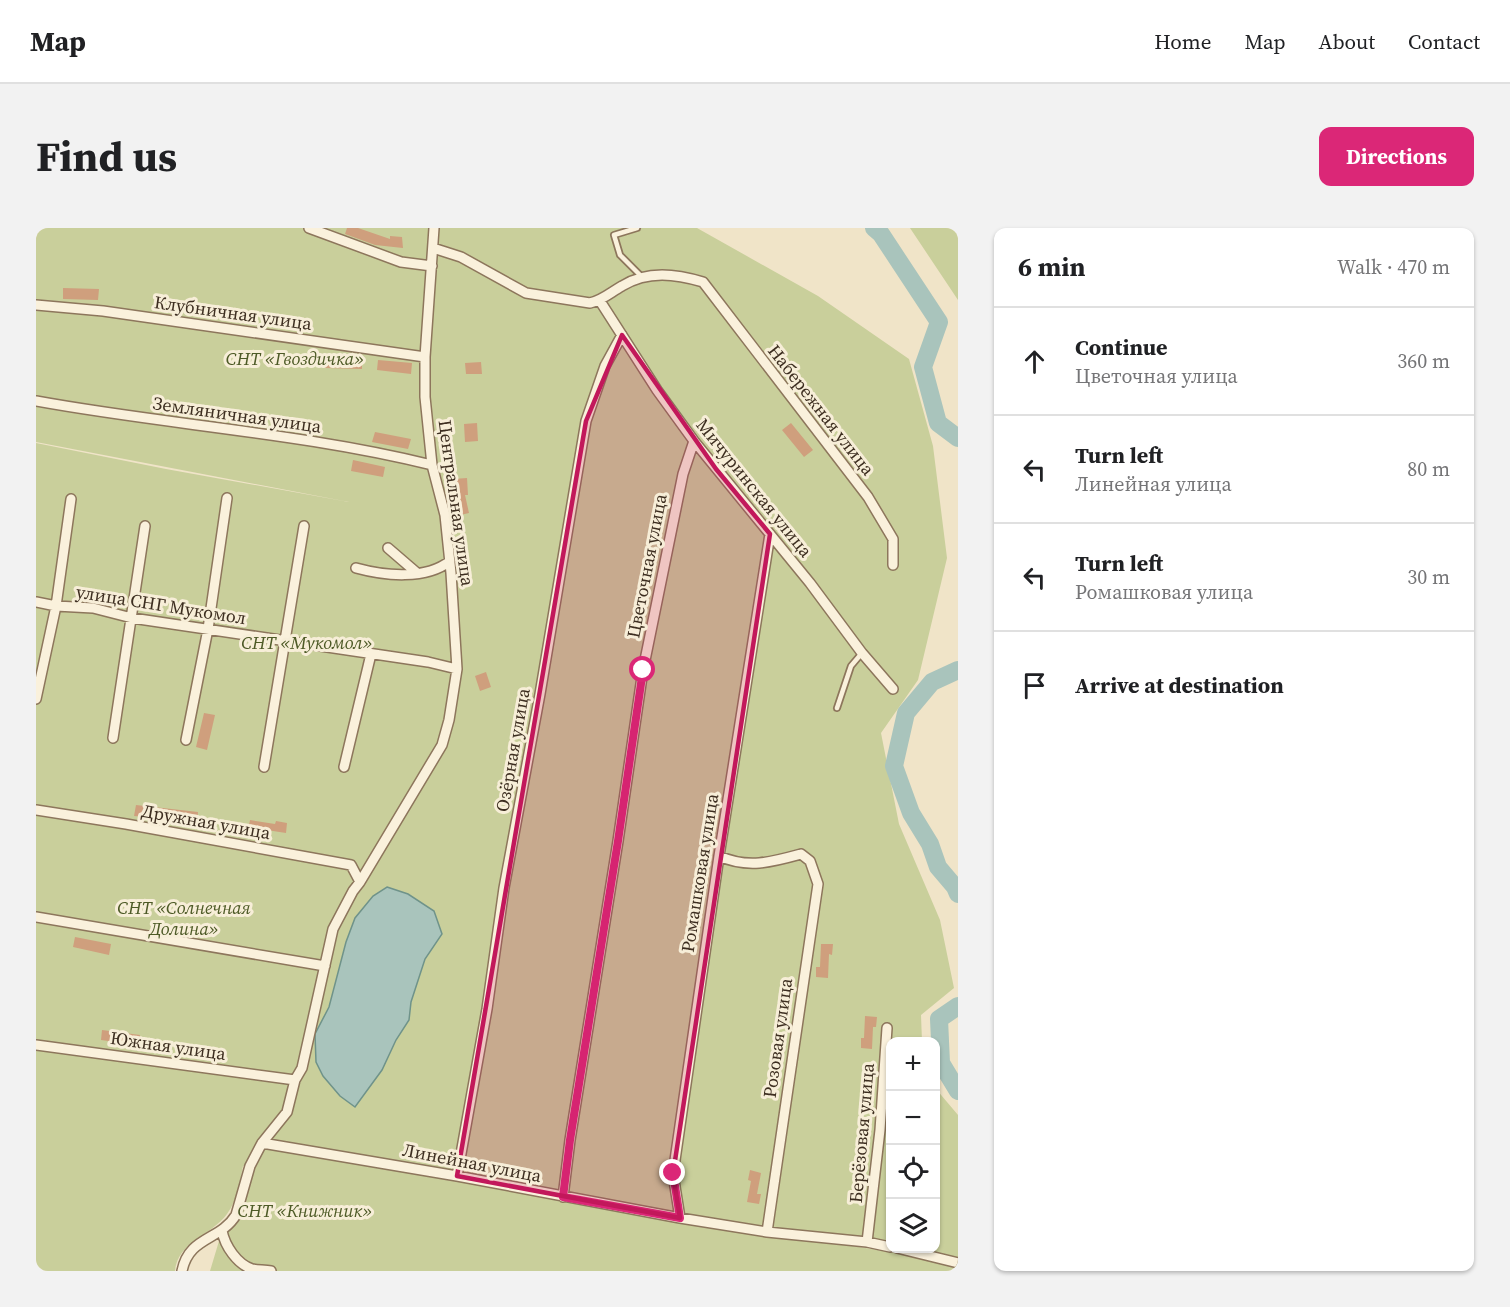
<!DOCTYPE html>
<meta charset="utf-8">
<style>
body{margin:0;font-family:"Source Serif 4",serif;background:#f2f2f2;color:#202124}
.controls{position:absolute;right:18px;bottom:18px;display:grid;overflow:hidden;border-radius:12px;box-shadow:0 2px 4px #0004}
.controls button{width:54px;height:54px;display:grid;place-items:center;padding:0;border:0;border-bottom:2px solid #e0e0e0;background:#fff;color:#202124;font:30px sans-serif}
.stop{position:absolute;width:18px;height:18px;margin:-14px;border:4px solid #db2777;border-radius:50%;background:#fff}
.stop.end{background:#db2777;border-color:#fff;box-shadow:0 2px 6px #0008}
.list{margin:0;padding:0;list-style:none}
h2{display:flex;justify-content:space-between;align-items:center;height:78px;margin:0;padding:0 24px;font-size:26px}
h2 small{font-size:20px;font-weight:400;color:#757577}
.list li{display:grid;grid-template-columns:39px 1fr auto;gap:18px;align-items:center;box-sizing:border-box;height:108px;padding:0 24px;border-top:2px solid #e0e0e0}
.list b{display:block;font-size:22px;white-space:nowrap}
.list p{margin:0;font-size:20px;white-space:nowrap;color:#757577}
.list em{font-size:20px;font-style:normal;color:#757577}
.icon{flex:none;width:33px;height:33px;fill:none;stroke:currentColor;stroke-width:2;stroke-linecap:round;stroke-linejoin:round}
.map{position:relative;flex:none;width:922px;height:1043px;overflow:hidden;border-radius:12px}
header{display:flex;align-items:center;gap:36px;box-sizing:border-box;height:84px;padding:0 30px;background:#fff;border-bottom:2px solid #e0e0e0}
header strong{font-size:28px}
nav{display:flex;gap:33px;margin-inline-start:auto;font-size:21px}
.intro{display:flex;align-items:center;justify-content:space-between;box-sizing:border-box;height:144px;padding:0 36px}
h1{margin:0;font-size:42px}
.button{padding:15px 27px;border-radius:12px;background:#db2777;color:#fff;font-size:21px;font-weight:700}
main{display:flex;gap:36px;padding:0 36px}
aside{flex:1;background:#fff;border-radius:12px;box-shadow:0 2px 4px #0004}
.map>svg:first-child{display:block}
</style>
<header>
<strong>Map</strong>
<nav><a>Home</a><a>Map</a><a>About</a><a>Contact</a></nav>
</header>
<div class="intro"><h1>Find us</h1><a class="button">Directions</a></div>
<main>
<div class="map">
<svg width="922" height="1043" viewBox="0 0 922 1043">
<rect width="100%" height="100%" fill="#f0e4c8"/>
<path fill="#c9cf9b" d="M0,0H661L782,68L873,131L897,218L911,330L882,452L845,505L863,596L904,692L918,760L885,787L886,813L854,814V1020H900V861L922,887V1034L338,934L644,990L922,1035V1043H174L186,1003L202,979L216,949L225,919L214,938H207C204,953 201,973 191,986C175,1008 142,1013 139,1043H0V215L130,241L313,274L0,214Z
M874,0H922V72Z"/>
<path fill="#a9c4bc" stroke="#6f938a" stroke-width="1.5" d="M351,659L372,666L398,683L406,706L389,731L375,774L373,792L360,812L346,842L319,879L304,868L287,848L280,834L279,806L293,779L310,714L319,690L337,668Z"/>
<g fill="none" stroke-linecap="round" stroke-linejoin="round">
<path stroke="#a9c4bc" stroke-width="18" d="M838,0L845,6L903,94L887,139L902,195L922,210
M922,442L896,454L870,485L858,538L875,585L894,616L902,639L919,659L922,666
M922,778L903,791L905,835L922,863"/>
</g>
<path fill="#cf9f7d" d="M311,0H322L354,11V8L366,9L367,20L339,17L320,10L309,6Z
M27,60L63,61L62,72L27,71Z
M289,130L326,131V141L289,140Z
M342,132L376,135L375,146L341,142Z
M445,134L446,146H430L429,135Z
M441,195L442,213L429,214L428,196Z
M755,195L777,222L768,229L746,202Z
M339,204L375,211L372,221L336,214Z
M317,232L349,239L347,249L315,243Z
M431,250L432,267H429L433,285L420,288L417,251Z
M450,444L455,459L444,463L439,448Z
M168,485L179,487L171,522L160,519Z
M100,577L162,584L161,595L110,587V589L98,588Z
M214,592L239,596L240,593L251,595L250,605L224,601L223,604L212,602Z
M39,709L75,716L73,727L37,719Z
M785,716H797L796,727L793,726L792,750L780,749V739H784Z
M829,788L841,789L840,799H837L836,821L825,820V810H828Z
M66,802L104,807L102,817L65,812Z
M714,942L725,945L721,966H725L723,976L711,974L715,953L712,952Z"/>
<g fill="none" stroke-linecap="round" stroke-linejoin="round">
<defs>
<path id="lane" d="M601,0L578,7L584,27L605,48
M801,480L815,438L826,425"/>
<path id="street" d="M273,0L365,34L396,38
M397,20L425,29L490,65L554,75C567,72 575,64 586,58C612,42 640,46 667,54L832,269L857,311V337
M564,73L621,162L658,213L774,355L826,425L857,461
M0,77L67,83L389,129
M0,173C131,197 267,205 396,237
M352,320L381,345
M320,340C349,348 390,352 414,333
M0,374L20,378L57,380L96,390L392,434L421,441
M0,471L20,378L35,271
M77,510L109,298
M150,512L172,401L191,270
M228,539L268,298
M308,539L335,426
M0,582L90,596L315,637L324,654
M683,628C712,641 736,634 765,626L774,633L782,656L731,1004
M0,689L289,738
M0,817L259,852
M226,915L421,948L644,990L731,1004L831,1014L854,1019
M421,948L451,781L468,660L504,466L550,193L569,138L586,107
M527,969L534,912L582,613L607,442L647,246L658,213
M644,990L637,946L683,628L734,306
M186,1003C189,1018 201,1036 216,1041C222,1042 229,1042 235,1043
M831,1014L844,902L851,800
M861,1020L922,1035
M146,1043C153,1008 184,1013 200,987L214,938L226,915L251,884L259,852L266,840L297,701L317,663L324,654L406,517L413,492L421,441L415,345L409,287L396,237L389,169V129L398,0"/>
</defs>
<use href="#lane" stroke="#8d765c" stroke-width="8"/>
<use href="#street" stroke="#8d765c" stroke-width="12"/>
<use href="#lane" stroke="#faf1dc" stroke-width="4.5"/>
<use href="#street" stroke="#faf1dc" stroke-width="9"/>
</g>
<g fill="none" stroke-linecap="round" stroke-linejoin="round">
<path stroke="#db2777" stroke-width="8" d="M607,442L582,613L534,912L527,969L644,990L637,945"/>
</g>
<path fill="#c2185b" fill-opacity="0.2" stroke="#c2185b" stroke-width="4.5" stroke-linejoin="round" d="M586,107L680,241L734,306L637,946L644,990L421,948L550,193Z"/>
<g text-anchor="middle" stroke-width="6" stroke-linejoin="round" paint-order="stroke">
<g font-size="18" fill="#3d2e20" stroke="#f7eed8">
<text transform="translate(197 85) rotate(8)" y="6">Клубничная улица</text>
<text transform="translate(785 182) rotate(52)" y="6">Набережная улица</text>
<text transform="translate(201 187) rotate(8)" y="6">Земляничная улица</text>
<text transform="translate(718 260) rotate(51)" y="6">Мичуринская улица</text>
<text transform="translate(420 275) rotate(82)" y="6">Центральная улица</text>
<text transform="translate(611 338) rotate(-79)" y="6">Цветочная улица</text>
<text transform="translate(125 377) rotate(9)" y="6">улица СНГ Мукомол</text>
<text transform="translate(477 522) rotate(-80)" y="6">Озёрная улица</text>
<text transform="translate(170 594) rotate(10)" y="6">Дружная улица</text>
<text transform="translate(664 645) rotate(-81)" y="6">Ромашковая улица</text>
<text transform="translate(742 810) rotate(-82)" y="6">Розовая улица</text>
<text transform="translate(132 818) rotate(8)" y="6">Южная улица</text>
<text transform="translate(826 905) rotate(-85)" y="6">Берёзовая улица</text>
<text transform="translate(436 935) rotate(11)" y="6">Линейная улица</text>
</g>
<g font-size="18" font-style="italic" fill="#4d5a26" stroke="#f7eed8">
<text x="259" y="137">СНТ «Гвоздичка»</text>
<text x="271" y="421">СНТ «Мукомол»</text>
<text x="148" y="686">СНТ «Солнечная<tspan x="148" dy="21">Долина»</tspan></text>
<text x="269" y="989">СНТ «Книжник»</text>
</g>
</g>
</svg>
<div class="controls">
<button>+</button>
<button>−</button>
<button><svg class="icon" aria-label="locate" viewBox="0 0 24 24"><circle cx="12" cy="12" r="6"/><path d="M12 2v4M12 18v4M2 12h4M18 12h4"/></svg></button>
<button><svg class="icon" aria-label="layers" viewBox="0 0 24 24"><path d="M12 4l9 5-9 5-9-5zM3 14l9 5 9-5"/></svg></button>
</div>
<div class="stop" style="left:607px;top:442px"></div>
<div class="stop end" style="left:637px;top:945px"></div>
</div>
<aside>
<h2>6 min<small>Walk · 470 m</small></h2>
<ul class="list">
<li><svg class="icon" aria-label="ahead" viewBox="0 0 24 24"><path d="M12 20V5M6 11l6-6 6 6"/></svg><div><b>Continue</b><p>Цветочная улица</p></div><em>360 m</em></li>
<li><svg class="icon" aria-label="left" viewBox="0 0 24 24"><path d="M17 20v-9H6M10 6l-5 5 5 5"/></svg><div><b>Turn left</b><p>Линейная улица</p></div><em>80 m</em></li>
<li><svg class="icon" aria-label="left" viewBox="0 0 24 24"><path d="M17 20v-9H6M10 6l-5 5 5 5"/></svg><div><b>Turn left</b><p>Ромашковая улица</p></div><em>30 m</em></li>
<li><svg class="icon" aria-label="arrive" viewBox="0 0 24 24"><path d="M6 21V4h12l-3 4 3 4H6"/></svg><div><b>Arrive at destination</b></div></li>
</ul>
</aside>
</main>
